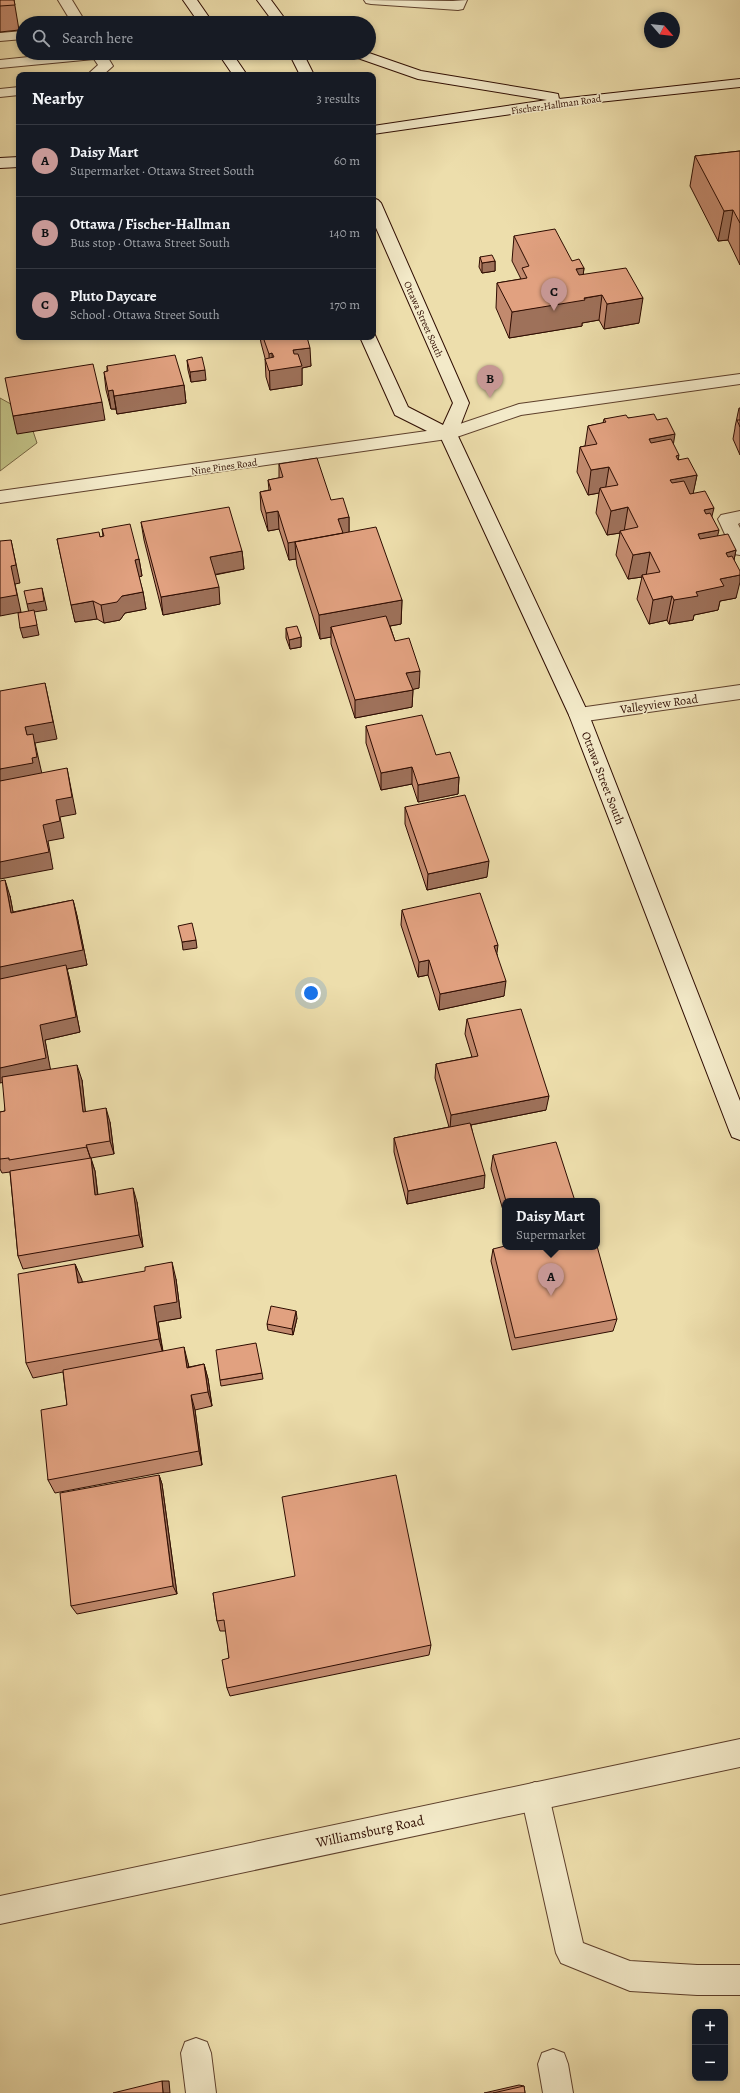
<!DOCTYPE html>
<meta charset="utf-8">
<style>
body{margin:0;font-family:Alegreya,serif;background:#242831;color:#f1f3f6}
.controls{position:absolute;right:12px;bottom:12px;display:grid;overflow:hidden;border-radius:8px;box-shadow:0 2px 6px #0003}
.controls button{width:36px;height:36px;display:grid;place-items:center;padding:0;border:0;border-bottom:1px solid #363941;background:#171b24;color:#f1f3f6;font:20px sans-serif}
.compass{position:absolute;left:644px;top:12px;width:36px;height:36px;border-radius:50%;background:#171b24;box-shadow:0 2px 6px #0003;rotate:118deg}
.you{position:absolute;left:311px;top:993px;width:14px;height:14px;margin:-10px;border:3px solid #fff;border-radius:50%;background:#1a73e8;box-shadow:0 0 0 6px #1a73e833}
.badge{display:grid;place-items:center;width:26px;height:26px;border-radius:50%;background:#c59692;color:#111;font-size:13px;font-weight:700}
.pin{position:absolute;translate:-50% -33px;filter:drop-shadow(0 1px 2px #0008)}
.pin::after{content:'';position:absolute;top:21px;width:14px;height:12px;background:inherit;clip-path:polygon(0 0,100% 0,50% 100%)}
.popup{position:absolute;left:502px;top:1198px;width:98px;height:52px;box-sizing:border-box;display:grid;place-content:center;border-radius:8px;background:#171b24;filter:drop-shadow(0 1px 3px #0005);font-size:13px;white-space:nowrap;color:#9ea1a6}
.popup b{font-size:15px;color:#f1f3f6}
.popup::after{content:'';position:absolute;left:50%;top:100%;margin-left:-8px;border:8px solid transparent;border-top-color:#171b24}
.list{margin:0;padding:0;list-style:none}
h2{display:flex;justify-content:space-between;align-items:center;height:52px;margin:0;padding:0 16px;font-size:17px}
h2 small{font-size:13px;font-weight:400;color:#9ea1a6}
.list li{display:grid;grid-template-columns:26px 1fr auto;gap:12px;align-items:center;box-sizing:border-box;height:72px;padding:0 16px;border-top:1px solid #363941}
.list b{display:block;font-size:15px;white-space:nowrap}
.list p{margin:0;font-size:13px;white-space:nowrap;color:#9ea1a6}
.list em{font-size:13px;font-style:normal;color:#9ea1a6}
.icon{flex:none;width:22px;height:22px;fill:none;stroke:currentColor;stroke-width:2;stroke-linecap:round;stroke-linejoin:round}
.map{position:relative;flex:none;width:740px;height:2093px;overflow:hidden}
.search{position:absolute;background:#171b24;box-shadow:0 2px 6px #0003;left:16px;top:16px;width:360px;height:44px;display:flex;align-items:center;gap:10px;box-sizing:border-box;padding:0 14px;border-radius:22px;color:#9ea1a6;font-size:15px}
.panel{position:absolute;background:#171b24;box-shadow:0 2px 6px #0003;left:16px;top:72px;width:360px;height:268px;border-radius:8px}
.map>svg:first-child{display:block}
</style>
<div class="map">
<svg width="740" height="2093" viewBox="0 0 740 2093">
<rect width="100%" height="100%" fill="#eddeac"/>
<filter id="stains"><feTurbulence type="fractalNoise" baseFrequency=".005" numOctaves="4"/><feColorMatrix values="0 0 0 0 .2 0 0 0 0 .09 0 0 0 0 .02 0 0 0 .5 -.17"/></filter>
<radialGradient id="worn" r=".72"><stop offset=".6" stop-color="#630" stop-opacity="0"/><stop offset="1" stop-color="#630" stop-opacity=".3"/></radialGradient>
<path fill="#c0bf84" stroke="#776642" d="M0,398L27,413L37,443L0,471Z"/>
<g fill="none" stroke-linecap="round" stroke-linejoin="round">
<defs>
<path id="lane" d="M58,0H72L86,23H72Z
M364,0L453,1L467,0L463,9L458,10L371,4L366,3Z
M23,31V39L0,41V33Z
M67,53H105L113,66L103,75H87L98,65L94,59L0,68V60Z
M19,87V95L0,97V89Z
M740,374V384L521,415L448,440L442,438L439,434L442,430L519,404Z
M740,511V523L738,524L740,528V555L734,554L718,519L721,515Z
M535,1782L545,1786L549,1796L583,1943L630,1961L697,1965H740V1995H697L630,1991L561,1963L556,1953L521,1796L525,1786Z
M196,2038L207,2042L211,2053L216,2093H186L181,2053L185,2042Z
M553,2049L564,2053L568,2064L573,2093H543L538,2064L542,2053Z"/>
<path id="street" d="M448,428L454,430L457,434L454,438L0,503V491Z
M740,685V699L579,722L572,720L569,715L572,710L579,708Z
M740,1739V1767L0,1924V1896Z"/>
<path id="secondary" d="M183,0H197L213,23H199Z
M257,0H271L288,23H274Z
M218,53H232L247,75H233Z
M289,53H303L314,75H300Z
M350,53H369L421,71L553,93L558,94L559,99L740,79V87L580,104L373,134V126L547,100L418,79L352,56Z
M19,157V167L0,168V158Z
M373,198L378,200L381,203L469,403L457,434L589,715L740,1101V1140L732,1137L729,1130L569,715L441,438L395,415L360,337H373L374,333L408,407L443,425L453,403L373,221Z"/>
</defs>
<use href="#lane" stroke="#5e402c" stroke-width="2"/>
<use href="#street" stroke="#5e402c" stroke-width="2"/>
<use href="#secondary" stroke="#2e0c01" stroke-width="2"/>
<use href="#lane" fill="#f3eac9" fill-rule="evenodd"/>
<use href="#street" fill="#f3eac9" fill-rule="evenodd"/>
<use href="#secondary" fill="#f3eac9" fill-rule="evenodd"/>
</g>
<path fill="#c28a6e" stroke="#2e0c01" d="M0,0H14L19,30L0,32Z
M740,151V265L728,240L718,241L690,186L695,156Z
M514,236L572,261L584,268L583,275L639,323L604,329L599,320L582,323V326L509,338L496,308L497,283L521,279L512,261Z
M480,257L495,261V271L482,273L479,267Z
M260,337H307L311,366L302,368V385L270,390L266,377L265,358L261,343Z
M187,360L206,380L191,382L188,370Z
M107,366L184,385L186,403L117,414L116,409H111L106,390L104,372L107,371Z
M739,408H740V455L733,439L735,428V427Z
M628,418L657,420L673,444L679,460L697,475L693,493L712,517L717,536L736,550L734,560L736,598L720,601L718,610L694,615L693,620L669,624L667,620L649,624L637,599L642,577L628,579L616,555L620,533L607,535L596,513L599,493L588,495L577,472L580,447L585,446L588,426L603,423L604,419Z
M279,464L331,500L349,517V532L402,600L401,624L390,626L395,641L419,688L413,689L412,707L355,718L331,644V637L320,639L297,566L296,559L289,560L279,529L268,531L261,510L260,492L269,490L268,480L279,478Z
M141,522L242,551L244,569L215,575L220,604L163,615L144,540Z
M102,529L139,559L142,576L139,577L143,592L146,609L125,613L120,620L104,623L97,619L75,622L57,539L100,537L103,536Z
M286,628L301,637V647L290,649L286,638Z
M366,726L436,755L459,777L458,794L418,802L412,784L381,790L366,743Z
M405,807L487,877L427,890L405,824Z
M10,896L13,912L73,900L77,916L87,965L67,969L70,981L80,1032L45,1040L50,1070L82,1080L85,1111L110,1122L114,1154L91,1158L95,1171L98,1195L137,1202L143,1247L23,1269L18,1256L10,1172L2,1173L0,1169V1112L5,1111Z
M402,910L497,954L504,996L439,1010L428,975L418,977L401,925Z
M467,1019L546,1110L471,1125L484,1188L407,1204L394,1152V1138L449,1127L435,1078L436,1064L472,1057L465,1034Z
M493,1155L575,1201H505V1217L491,1169Z
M493,1249L617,1319L613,1331L512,1350L491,1261Z
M75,1264L82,1282L176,1279L181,1318L158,1322L163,1351L188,1363L189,1367L204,1364L208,1379L212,1406L195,1410L202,1465L55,1493L48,1480L67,1405L63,1372L33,1378L26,1363Z
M297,1318L293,1335L268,1330L267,1324Z
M262,1373L263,1379L221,1386L220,1380Z
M159,1475L162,1484L177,1594L77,1614L71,1606Z
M213,1593L431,1645L429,1655L230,1696L227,1688L229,1658L226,1631H220L217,1621Z
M519,2085L524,2086L525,2093H484Z"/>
<path fill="#9e715a" stroke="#2e0c01" d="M733,210L728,240L718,241L724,211Z
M495,261V271L482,273V263Z
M584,268L581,293L576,269Z
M602,295L599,320L582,323V326L509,338L512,312Z
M643,298L639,323L604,329L607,304Z
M310,348L311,366L302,368V385L270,390L269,354L272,353L273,371L293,350Z
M205,370L206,380L191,382L190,372Z
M184,385L186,403L117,414L114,396Z
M113,390L116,409H111L108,391Z
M102,402L105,420L17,434L13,416Z
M675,434L671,459L645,464L649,439Z
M679,455L675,479L697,475L692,499L665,504L670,480L676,456Z
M609,467L605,492L600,488L599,493L588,495L591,470Z
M628,507L624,532L620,531V533L607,535L611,511Z
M714,508L708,532L704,510Z
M278,511L279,529L268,531L266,513Z
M349,517V535L295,542L296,559L289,560L288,543L338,519Z
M719,530L713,555L693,559L698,534Z
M11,540L20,583L15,584L21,612L0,616V598L11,566Z
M736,550L731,575L726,553Z
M242,551L244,569L212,575L210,557Z
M650,552L646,576L642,575V577L628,579L633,555Z
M139,559L142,576L138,577L135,560Z
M740,575V582L736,598L720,601L718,610L694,615L693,620L669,624L674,600L696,592L720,579Z
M219,587L220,604L163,615L161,597Z
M42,588L47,610L34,612L39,635L23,638L20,628L29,613L27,604Z
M143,592L146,609L125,613L120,620L104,623L101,605L122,596Z
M672,596L667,620L649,624L653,600Z
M402,600L401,624L334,636L331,627V637L320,639L319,615Z
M93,601L97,619L75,622L71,605Z
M301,637V647L290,649L289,640Z
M420,671L419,688L406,691V673Z
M45,683L57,739L35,743L42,774L0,787V769L32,758L25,727Z
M413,690L412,707L355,718V700Z
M412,767V784L381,790V773Z
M67,768L76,814L60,817L64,838L48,841L53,869L0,879V862L43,825L56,800Z
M459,777L458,794L418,802V785Z
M489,861L487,877L427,890L428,874Z
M5,880L10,896L16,928L11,913Z
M73,900L77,916L87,965L67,969L70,981L80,1032L45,1040L51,1072L0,1083V1068L40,1025L0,983V967Z
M196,940L197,948L183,950L182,942Z
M498,945L496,960L494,946Z
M429,960L428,975L418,977L419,962Z
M506,981L504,996L439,1010L440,994Z
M77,1065L82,1080L87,1126L83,1112Z
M549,1096L546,1110L450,1129L451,1115Z
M106,1108L110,1122L114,1154L110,1141Z
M86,1145L95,1171L99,1208L95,1195L91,1160Z
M485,1175L484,1188L407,1204L408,1191Z
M133,1188L137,1202L143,1247L139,1235Z
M172,1262L176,1279L181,1318L158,1322L163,1354L159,1339L154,1306Z
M75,1264L82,1280L84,1299L78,1283Z
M296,1311L297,1318L293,1335L292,1329Z
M184,1347L188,1363L191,1383L187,1368Z
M204,1364L208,1379L212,1406L208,1392Z
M191,1395L195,1410L202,1465L199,1451Z
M159,1475L162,1484L177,1594L173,1586Z
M162,2081H169L170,2093H163Z"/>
<path fill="#e1a180" stroke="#2e0c01" d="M0,0H14L15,5L0,6Z
M740,151V223L733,210L724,211L695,156Z
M555,229L572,261L579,259L584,268L576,269L579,275L626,268L643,298L607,304L602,295L584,298L585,300L512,312L497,283L527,278L522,268L529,266L514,236Z
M492,255L495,261L482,263L480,257Z
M263,337H307L310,348L293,350L294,354H298L302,366L269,371L265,359L274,357L272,353L269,354Z
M175,355L184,385L114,396L113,390L108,391L104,372L108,371L107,366Z
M202,357L205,370L190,372L187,360Z
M93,364L102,402L13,416L5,378Z
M654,414L657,420L667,418L675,434L649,439L651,443L671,439L679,455L676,456L678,460L688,458L697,475L670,480L672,483L684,481L690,494L705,491L714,508L704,510L706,514L710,513L719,530L698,534L700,539L728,534L736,550L726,553L728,557L732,556L740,571V575L720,579L724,586L696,592L698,596L674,600L672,596L653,600L642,575L660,572L650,552L633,555L620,531L638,527L628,507L611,511L600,488L618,485L609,467L591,470L580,447L597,444L588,426L606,422L604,419L626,415L628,418Z
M737,420H740V427Z
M317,458L331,500L343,498L349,517L338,519L343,533L288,543L278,511L266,513L260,492L271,490L268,480L283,477L279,464Z
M229,507L242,551L210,557L219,587L161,597L141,522Z
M130,524L139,559L135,560L143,592L122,596L117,602L101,605L93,601L71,605L57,539L99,532L100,537L104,536L102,529Z
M376,527L402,600L319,615L295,542Z
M11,540L16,565L11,566L17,595L0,598V541Z
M42,588L44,601L27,604L24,591Z
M34,610L37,625L20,628L18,613Z
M386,616L395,641L409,638L420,671L406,673L413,690L355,700L331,627Z
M297,626L301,637L289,640L286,628Z
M45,683L53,722L25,727L27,735L33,734L37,757L32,758L33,763L0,769V691Z
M422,715L436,755L450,752L459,777L418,785L412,767L381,773L366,726Z
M67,768L72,797L56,800L60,821L43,825L49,852L0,862V781Z
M465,795L489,861L428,874L405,807Z
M5,880L11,913L73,900L83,950L0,967V881Z
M480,893L498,945L494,946L506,981L440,994L429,960L419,962L402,910Z
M192,923L196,940L182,942L178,926Z
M66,965L76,1017L40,1025L46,1058L0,1068V979Z
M521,1009L549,1096L451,1115L436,1064L478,1056L467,1019Z
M77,1065L83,1112L106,1108L110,1141L86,1145L87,1147L9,1160V1158L0,1159V1112L5,1111L2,1077Z
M470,1123L485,1175L408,1191L394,1138Z
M556,1142L575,1201H506L493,1155Z
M91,1158L95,1195L133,1188L139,1235L18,1256L10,1171Z
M505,1246V1247H597V1246L617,1319L515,1338L493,1249Z
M172,1262L177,1302L154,1306L159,1339L26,1363L18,1274L75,1264L78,1283L145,1271V1267Z
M271,1306L296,1311L292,1329L267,1324Z
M256,1343L262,1373L220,1380L216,1350Z
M184,1347L187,1368L204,1364L208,1392L191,1395L199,1451L48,1480L41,1410L67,1405L63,1370Z
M159,1475L173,1586L71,1606L60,1493Z
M396,1475L431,1645L227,1688L222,1660L229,1658L224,1620L217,1621L213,1593L295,1576L282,1497Z
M162,2081L163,2093H113Z
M524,2086L525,2093H493Z"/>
<g text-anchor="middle" stroke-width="3" stroke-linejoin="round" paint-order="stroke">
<g font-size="10" fill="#2e0c01" stroke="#f3eac9">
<text transform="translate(556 104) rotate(-8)" y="4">Fischer-Hallman Road</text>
<text transform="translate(424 319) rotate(66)" y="4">Ottawa Street South</text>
<text transform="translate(224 466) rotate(-8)" y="4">Nine Pines Road</text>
</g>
<g font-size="12" fill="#2e0c01" stroke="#f3eac9">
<text transform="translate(659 704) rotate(-8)" y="4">Valleyview Road</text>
<text transform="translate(603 778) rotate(69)" y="4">Ottawa Street South</text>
</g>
<g font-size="14" fill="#2e0c01" stroke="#f3eac9">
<text transform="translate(370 1831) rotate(-12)" y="5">Williamsburg Road</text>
</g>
</g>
<rect width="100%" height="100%" filter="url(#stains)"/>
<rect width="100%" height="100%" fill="url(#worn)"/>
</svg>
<div class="controls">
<button>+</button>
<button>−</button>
</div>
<svg class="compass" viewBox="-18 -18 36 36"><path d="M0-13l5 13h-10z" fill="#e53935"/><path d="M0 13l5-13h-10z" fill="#9ea1a6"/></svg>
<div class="you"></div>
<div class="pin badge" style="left:551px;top:1296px">A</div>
<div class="popup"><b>Daisy Mart</b>Supermarket</div>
<div class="pin badge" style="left:490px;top:398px">B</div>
<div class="pin badge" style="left:554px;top:311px">C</div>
<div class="search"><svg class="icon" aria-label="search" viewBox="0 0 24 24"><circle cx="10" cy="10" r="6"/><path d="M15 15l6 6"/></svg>Search here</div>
<section class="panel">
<h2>Nearby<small>3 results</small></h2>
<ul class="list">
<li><span class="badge">A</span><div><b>Daisy Mart</b><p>Supermarket · Ottawa Street South</p></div><em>60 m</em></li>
<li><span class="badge">B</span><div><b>Ottawa / Fischer-Hallman</b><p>Bus stop · Ottawa Street South</p></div><em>140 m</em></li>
<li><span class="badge">C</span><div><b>Pluto Daycare</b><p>School · Ottawa Street South</p></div><em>170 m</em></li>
</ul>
</section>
</div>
